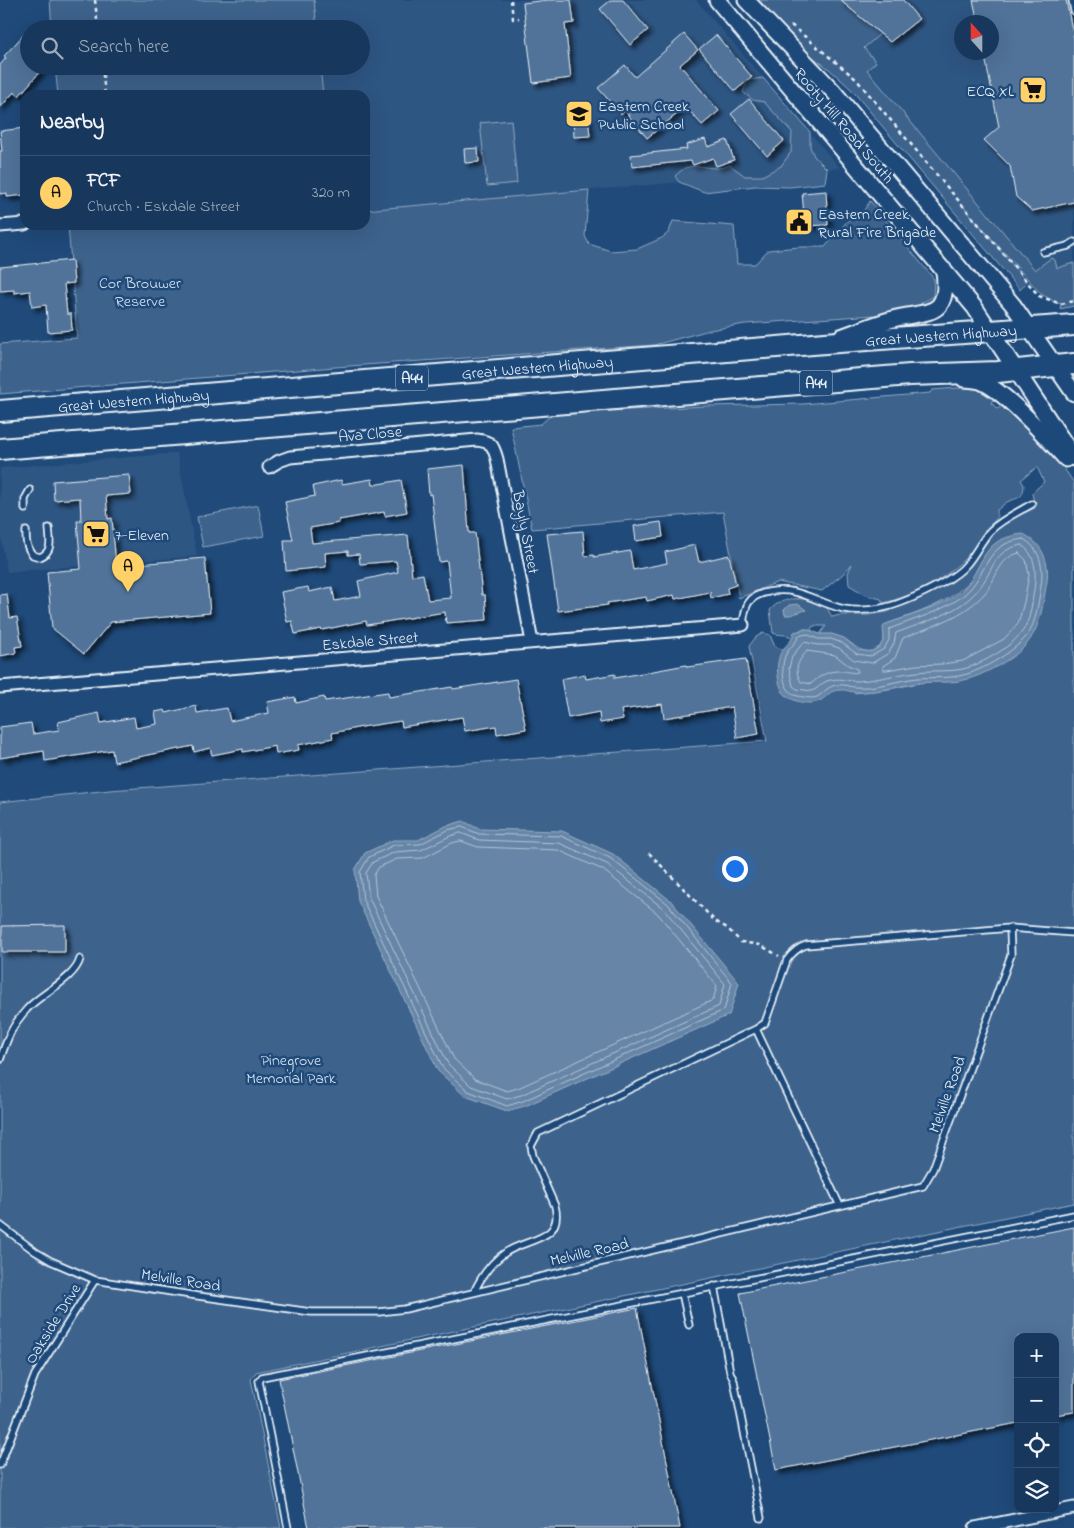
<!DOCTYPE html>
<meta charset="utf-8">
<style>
body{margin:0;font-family:"Indie Flower",sans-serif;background:#244365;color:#f1f3f6}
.controls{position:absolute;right:15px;bottom:15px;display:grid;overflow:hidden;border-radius:10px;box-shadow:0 5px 20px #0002}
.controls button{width:45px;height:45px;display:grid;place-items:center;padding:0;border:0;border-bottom:1px solid #365272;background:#17385c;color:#f1f3f6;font:25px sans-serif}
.compass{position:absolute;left:954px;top:15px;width:45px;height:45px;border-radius:50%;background:#17385c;box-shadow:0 5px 20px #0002;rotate:339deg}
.you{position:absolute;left:734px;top:868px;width:18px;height:18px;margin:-12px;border:4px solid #fff;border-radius:50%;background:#1a73e8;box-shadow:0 0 0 8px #1a73e833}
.badge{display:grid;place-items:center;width:32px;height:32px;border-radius:50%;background:#ffd166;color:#111;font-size:16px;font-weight:700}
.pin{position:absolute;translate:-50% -41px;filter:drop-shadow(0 1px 2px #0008)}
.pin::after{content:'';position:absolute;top:26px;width:18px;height:15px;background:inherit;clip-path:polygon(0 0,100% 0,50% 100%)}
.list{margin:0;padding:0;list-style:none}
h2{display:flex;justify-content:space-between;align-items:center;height:65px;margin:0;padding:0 20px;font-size:21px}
h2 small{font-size:16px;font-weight:400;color:#9eacbb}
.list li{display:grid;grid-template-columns:32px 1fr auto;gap:15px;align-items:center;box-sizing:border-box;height:75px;padding:0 20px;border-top:1px solid #365272}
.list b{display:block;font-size:19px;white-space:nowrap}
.list p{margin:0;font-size:16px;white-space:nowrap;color:#9eacbb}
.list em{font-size:16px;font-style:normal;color:#9eacbb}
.icon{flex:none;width:28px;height:28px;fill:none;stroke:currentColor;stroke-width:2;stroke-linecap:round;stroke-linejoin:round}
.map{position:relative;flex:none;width:1074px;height:1528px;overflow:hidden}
.search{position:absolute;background:#17385c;box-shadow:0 5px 20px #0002;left:20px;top:20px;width:350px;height:55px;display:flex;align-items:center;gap:12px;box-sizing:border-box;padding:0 18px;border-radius:28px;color:#9eacbb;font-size:19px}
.panel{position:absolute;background:#17385c;box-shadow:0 5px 20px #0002;left:20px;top:90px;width:350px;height:140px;border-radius:15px}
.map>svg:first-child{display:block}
</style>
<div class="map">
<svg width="1074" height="1528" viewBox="0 0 1074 1528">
<defs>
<filter id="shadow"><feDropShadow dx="4" dy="4" stdDeviation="2.5" flood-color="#0009"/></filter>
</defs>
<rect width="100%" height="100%" fill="#1f4a7a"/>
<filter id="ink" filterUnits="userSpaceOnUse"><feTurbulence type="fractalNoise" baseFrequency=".02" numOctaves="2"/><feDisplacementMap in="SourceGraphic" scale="10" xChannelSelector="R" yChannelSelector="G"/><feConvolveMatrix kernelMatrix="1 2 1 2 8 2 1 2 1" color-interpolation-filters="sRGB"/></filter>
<g filter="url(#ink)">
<path fill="#2e5683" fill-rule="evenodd" d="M314,0H696L840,168L365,210V95H323L320,66H361V29H317Z
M769,0H1074V282L1046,297L851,67ZM962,22H992V52H962Z
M177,453L197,556L7,572L0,532V468Z"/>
<path fill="#3c628c" stroke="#92aac2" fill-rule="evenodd" d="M50,0H314L317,29H52Z
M755,0H840L880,34L864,48L876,62L867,70L1035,270L1051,258L1055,260L1057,268L1074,263V306L1060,309L1061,304L1053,302L1052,300L1041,294L963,206L1027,282L1020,290L851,89L829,69L801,48Z
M55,66H320L323,95H58Z
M763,78L810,132V147L814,156L827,169L825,183L790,187L755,186L704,192L679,182L675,176C678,173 682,170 685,168C701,162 714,173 730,165L745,176H762L781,166L791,152L792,132L764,102L753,100L743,92L748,80Z
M511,120L517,183L487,186L480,123Z
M589,190L585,236L589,244L611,251L637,249L662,238L669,232L673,221L734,226L737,264H755L768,250L799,247H825L850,218L857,221L870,201L934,279L933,297L921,303L918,312L745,324L710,330L654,345L335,367L0,394V344L77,338L68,225H365V210Z
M957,388L980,389L996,398L991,402L997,409L1004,405L1057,458L1074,483V1203L256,1372L251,1379L281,1528H0V802L110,790L767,741L749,646L756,637L763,633L770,635L775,647L783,649L780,656L820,634L826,626H813L811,629L813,632L806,629H801L793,638C786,633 780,636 773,633L770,610C783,595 810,596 826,607C829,610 830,614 832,617L840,615H868L887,612L951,583L970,566L995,531L1009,520L1035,508L1032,493L1044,482L1037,467L1021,480L1024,485C1023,500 1018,497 1007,502C1004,504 1000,508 997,510V518C986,529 979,542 969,554C948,578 914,596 883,603L881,599L866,595L849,585L848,573L852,564L843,574L822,591L778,582L739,598L723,512L532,529L511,427L541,424L552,414L706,406L803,404L930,393L932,390ZM971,580L919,683L890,689L854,693L845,639C855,645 863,656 876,649C880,647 882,644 883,640C885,635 884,630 886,624C917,613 948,604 971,580Z
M258,505L264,536L203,547L197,517Z"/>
<path fill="#6685a7" stroke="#9ab0c7" d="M1023,534C1041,542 1050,561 1047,581C1042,609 1040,637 1015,655C1002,664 983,675 968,679C952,684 935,681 919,683C897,686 876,693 855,692C850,692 845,689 840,690C830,690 828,696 821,700C811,707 789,701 783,692C776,680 775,658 784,648C789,642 793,640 794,632L806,629L820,634H832L844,638L858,650L871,652L880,647L884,639L883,627L886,624C909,616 942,607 961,591C977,578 980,553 997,542C1005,537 1015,535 1023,534Z
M798,604L806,610L790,615H785L784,610L789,605Z
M463,821L479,829L562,831L613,854L671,901L739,983L729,1015L525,1106L507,1111L465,1096L438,1071L358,901L355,870L365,853L393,840H418L446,826Z"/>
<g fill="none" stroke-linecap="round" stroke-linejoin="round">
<path stroke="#b4c6d8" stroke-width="1" d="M1023,539C1040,547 1044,568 1041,585C1039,599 1037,615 1031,629C1024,646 985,669 967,674C951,679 934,677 918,678C897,680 876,689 854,687C849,687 845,684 840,685C827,685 826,692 817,697C812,699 804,697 798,696C782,693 780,666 786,654C790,647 796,643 799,636L806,634L818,639H831L842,643L857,654L871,656L884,649L889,640V629C912,620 944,611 964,595C989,574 983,544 1023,539Z
M1022,545C1037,556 1036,573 1034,590C1032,602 1031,616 1025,627C1017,644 981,665 963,669C948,672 933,670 917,672C897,674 878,680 857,681C846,681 839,677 827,681C821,683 818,689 812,691L797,689L793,686L789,669L792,656L804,642L818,645H830L839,648L854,660L872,663L889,653L894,643L896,633C924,622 961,613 980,587C995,568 993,550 1022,545Z
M1019,553L1026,560L1029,575L1024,602L1018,624L1004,639L963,661L942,664L916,665L887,670H883V666L895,658L903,638C932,626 964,617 985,593C997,579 998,558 1019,553Z
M807,651L835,655L848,665L857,669L858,672C853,674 848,671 842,671C829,670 819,676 811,684L801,682C793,668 798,662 807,651Z
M462,827L479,834L561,836L610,858L668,904L732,983L724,1010L523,1101L507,1106L468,1091L443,1068L363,900L360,872L369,857L394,845L420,844L448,830Z
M461,833L479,840L559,843L607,864L664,909L725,984L719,1006L521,1095L507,1099L471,1086L448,1064L369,898L366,873L373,862L395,852L421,850L450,836Z
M461,841L478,847L558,850L603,870L658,914L717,986L713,1000L518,1088L507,1091L475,1079L454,1059L376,896L374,875L379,867L397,859L423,858L452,843Z"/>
</g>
<path fill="#517399" stroke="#e8f1f8" filter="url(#shadow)" d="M548,0H571L574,23L565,24L571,78L533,83L523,3Z
M611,0H623L648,30L630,45L600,9Z
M840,0H903L919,19L890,42Z
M973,0H1066L1074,39V202L1032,211L1016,197L1010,166L984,140L999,127L984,52H992V22H978Z
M29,29V66H45L19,96L14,92L0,108V65L6,58L4,56Z
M684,34L698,50L680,65L719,111L702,125L686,107L647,138L625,111L621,114L598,88L625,65L635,77Z
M716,35L752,77L735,91L699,49Z
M749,99L784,141L767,156L731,114Z
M588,115L590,136L574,137L573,116Z
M25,128V195L7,197V193L0,194V151H2L0,131Z
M705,139L708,147L727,140L734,160L716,166L713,158L693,165L691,161L632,167L631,155L687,149L686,145Z
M478,148L479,162L465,163L464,149Z
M826,191L828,225L805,226L802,193Z
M72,260L74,283L64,284L67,314H71L72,330L48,332L46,305L32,307L30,291L14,293V290L0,291V267Z
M464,465L469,533H475L482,595H485L487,620L446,623L445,612L367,625L366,621L322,630L321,629L295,634L292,621L287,622L281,592L308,587L309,592L332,587L335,601L361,596L358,581L398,572L396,561L360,564L359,554L348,555V551L325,553L326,567L286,571L284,540H293L285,502L315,496L313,486L341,480L342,484L372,479L373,485L401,480L407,512L385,516L384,512L339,520V523L310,528L312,543L408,535L412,576L423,574L428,600L451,598L447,561L439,562L431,494L429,495L427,469Z
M129,475L131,494L106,496L108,519L112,518L116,566L205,558L210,613L111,622L84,654L52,628L47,572L81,569L77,521H81L80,498L54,500L53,481Z
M661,522L663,537L636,541L634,526Z
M583,531L585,556L594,555V557L630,551L633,570L667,563L665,552L695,545L699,562L729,555L736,585L727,588L728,594L711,598L710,592L675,599L674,595L647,601L646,597L607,603L608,605L558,611L547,534Z
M7,594L10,618L17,617L22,646L15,647L16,653L0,656V595Z
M746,659L759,734L737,738L732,707L664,718L662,704L621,710L623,719L600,723L599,712L568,718L561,679L585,674L586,679L615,674V678L686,665L687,667Z
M516,679L526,729L497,734L496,726L465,731L462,717L402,727L401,721L362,727L332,733L333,738L298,745L299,750L276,754L275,746L243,752V749L212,755L210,748L194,752L193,746L114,762L112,750L45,761L44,751L0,758V727L31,723L33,734L59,730L58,722L99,713L101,723L134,717L136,728L157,724L155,712L165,710L166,713L196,706L197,713L227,708L230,721L269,713L267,702L295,697L296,703L324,697L325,701L388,692L389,697L452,687L453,689Z
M65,925V952H2V926Z
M1074,1227V1412L1055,1415V1337H1018V1423L776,1470L740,1293Z
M637,1308L680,1528H309L279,1379Z"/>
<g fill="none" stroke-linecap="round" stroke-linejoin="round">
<defs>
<path id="lane" d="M1072,0L1074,11
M1043,252L1068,246L1074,242
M25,509V499L30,490
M26,531C26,540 26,548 33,555L40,557C53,552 50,540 49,528
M743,625C745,606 747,596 768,592C798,585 816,603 844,609C855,611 871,610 882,608C903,604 953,581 966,565C975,555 981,541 990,531C1002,519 1018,512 1032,504
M756,1029L840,1206
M0,1060C7,1039 12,1025 27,1009C41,993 75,979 80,959
M0,1225L36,1252L51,1261L95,1280L191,1295L311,1312H379L405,1309L923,1186L933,1169L1011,955L1010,928
M714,1286L730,1372L734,1381L761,1518
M474,1292C481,1277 490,1263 505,1253C525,1238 564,1242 555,1206L533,1156L531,1146L538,1133L756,1029L765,1023L787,960C792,953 797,948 806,945L1010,928L1074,933
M682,1293L689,1325
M0,1465L35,1375L95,1280
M288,1528L259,1381L262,1377L1074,1215"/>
<path id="street" d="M0,226L25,224
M269,467L279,461L290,457L477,440C492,442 493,445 497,459L532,642
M0,687L743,625
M975,1528L1074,1508"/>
<path id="secondary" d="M717,0L975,308L1074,458
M746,0L833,91L1013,305L1074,393
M841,337C858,331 875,324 893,319C928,310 950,319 944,270
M964,379C969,379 975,380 980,381C1003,389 1048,439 1066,459"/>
<g id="highway">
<path id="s1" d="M0,411L825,343L1074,325"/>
<path d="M0,449L910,375L998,372L1074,364"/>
</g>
</defs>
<use href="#lane" stroke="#e8f1f8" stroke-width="9"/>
<use href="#street" stroke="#e8f1f8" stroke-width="15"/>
<use href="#secondary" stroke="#e8f1f8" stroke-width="19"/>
<use href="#highway" stroke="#e8f1f8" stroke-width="24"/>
<path stroke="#e8f1f8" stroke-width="2.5" stroke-dasharray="4 4" stroke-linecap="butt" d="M95,0L98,29
M511,0L513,19L519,18
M791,25L856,79L1039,296L1061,304L1074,301
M102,66L105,95
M116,95L125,94
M649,853L715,921L727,928L741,942L760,945L779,956"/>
<use href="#lane" stroke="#1f4a7a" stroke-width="5.5"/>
<use href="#street" stroke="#1f4a7a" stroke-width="11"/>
<use href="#secondary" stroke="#1f4a7a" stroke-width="15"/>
<use href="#highway" stroke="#1f4a7a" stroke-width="20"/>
</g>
</g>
<defs>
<symbol id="supermarket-square" viewBox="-11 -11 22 22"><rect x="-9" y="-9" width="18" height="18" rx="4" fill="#ffd166" stroke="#1f4a7a"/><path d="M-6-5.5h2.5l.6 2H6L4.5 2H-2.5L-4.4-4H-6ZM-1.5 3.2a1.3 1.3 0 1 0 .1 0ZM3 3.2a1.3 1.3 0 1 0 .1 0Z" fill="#111"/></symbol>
<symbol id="school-square" viewBox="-11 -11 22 22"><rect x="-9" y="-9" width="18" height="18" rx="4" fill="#ffd166" stroke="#1f4a7a"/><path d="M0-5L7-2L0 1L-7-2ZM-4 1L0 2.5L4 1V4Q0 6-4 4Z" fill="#111"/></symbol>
<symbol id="civic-square" viewBox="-11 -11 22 22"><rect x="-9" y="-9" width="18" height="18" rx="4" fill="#ffd166" stroke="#1f4a7a"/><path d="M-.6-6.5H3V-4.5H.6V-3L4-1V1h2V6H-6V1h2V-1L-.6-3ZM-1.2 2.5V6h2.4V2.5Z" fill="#111"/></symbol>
</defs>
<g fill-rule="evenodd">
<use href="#supermarket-square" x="1017" y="74" width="32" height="32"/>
<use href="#school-square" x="563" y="98" width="32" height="32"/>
<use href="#civic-square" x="783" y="206" width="32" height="32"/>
<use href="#supermarket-square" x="80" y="518" width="32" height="32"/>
</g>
<g text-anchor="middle" stroke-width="5" stroke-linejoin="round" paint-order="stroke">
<g fill="#1f4a7a" stroke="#acbfd2" stroke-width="1">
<rect x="396" y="365.5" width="32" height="25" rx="4"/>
<rect x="800" y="370.5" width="32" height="25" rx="4"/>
</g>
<g font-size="15" font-weight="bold" fill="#e8f1f8">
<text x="412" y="383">A44</text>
<text x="816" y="388">A44</text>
</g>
<g font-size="16" fill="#e8f1f8" stroke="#1f4a7a" text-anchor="start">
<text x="1014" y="96" text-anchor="end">ECQ XL</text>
<text x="598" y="111">Eastern Creek<tspan x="598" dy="18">Public School</tspan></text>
<text x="818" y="219">Eastern Creek<tspan x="818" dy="18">Rural Fire Brigade</tspan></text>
<text x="115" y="540">7-Eleven</text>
</g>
<g font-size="16" fill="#e8f1f8" stroke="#1f4a7a">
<text transform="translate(845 125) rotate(50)" y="6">Rooty Hill Road South</text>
<text dy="6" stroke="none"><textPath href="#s1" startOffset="944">Great Western Highway</textPath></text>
<text dy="6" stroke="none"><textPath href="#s1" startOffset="539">Great Western Highway</textPath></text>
<text dy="6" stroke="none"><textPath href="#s1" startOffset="134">Great Western Highway</textPath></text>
<text transform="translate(370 433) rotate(-5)" y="6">Ava Close</text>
<text transform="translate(527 532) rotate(79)" y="6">Bayly Street</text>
<text transform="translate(370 640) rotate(-5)" y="6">Eskdale Street</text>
<text transform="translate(946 1094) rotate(-70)" y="6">Melville Road</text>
<text transform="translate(589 1251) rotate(-13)" y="6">Melville Road</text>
<text transform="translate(181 1279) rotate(9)" y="6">Melville Road</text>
<text transform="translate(52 1323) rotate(-58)" y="6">Oakside Drive</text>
</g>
<g font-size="16" fill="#d7e3ed" stroke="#1f4a7a">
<text x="140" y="288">Cor Brouwer<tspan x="140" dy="18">Reserve</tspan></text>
<text x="291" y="1065">Pinegrove<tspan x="291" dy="18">Memorial Park</tspan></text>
</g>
</g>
</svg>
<div class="controls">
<button>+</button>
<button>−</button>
<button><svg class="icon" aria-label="locate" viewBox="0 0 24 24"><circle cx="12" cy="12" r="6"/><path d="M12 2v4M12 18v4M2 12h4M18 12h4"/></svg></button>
<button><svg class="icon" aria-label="layers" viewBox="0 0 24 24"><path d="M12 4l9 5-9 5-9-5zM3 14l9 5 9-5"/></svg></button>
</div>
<svg class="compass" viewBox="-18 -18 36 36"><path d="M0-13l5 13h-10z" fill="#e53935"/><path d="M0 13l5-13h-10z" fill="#9eacbb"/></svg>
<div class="you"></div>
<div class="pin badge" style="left:128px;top:592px">A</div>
<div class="search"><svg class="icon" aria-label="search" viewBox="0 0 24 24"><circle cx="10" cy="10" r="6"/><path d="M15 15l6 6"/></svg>Search here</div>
<section class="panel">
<h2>Nearby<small></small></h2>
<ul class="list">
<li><span class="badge">A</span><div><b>FCF</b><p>Church · Eskdale Street</p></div><em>320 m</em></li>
</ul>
</section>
</div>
